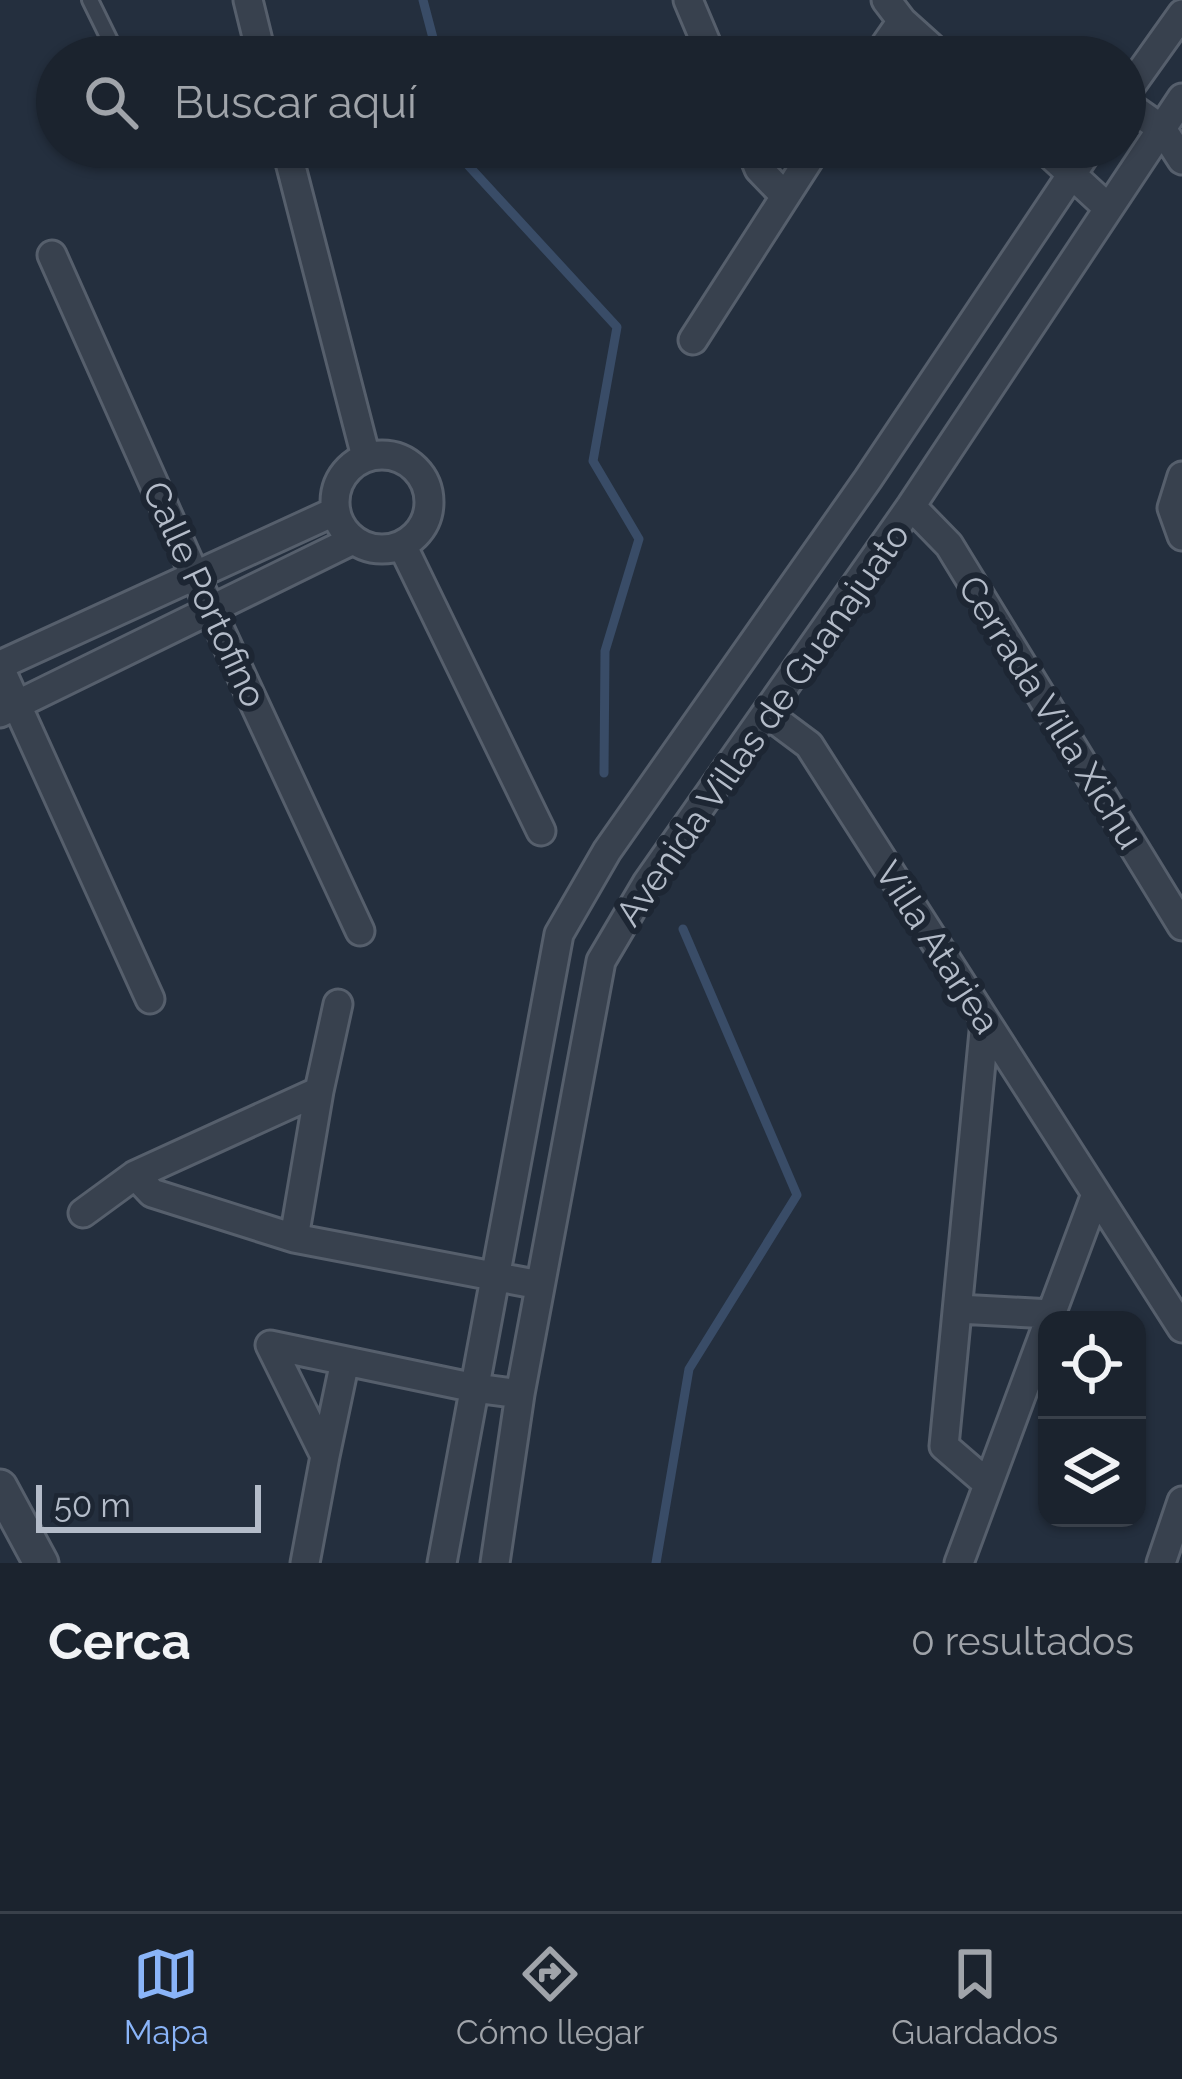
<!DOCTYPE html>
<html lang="es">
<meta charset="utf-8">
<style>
body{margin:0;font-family:Raleway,sans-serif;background:#242b36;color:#f1f3f6}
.controls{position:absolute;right:36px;bottom:36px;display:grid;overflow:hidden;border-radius:24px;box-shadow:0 3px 9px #0004}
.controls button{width:108px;height:108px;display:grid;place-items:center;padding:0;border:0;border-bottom:3px solid #39404a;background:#1b232e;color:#f1f3f6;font:60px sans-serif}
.scale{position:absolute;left:36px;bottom:30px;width:225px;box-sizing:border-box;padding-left:12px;border:6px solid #b4bcc9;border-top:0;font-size:33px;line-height:42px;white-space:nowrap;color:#b4bcc9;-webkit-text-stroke:9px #1d2633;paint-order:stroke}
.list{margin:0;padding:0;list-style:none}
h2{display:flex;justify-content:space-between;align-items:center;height:156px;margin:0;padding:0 48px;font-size:51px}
h2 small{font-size:39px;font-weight:400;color:#a0a4aa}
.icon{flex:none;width:66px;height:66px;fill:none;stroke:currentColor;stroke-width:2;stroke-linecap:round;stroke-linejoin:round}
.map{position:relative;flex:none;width:1182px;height:1563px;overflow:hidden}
.search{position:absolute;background:#1b232e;box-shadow:0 3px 9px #0004;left:36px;right:36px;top:36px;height:132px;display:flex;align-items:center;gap:30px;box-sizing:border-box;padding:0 42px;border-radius:66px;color:#a0a4aa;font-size:45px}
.sheet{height:348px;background:#1b232e}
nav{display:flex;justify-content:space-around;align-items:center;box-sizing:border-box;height:168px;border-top:3px solid #39404a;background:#1b232e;font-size:33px;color:#a0a4aa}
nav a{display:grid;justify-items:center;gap:6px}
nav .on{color:#8ab4f8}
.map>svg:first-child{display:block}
</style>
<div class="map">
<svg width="1182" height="1563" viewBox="0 0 1182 1563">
<rect width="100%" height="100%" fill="#242f3e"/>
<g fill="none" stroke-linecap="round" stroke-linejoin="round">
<path stroke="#394c67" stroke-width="9" d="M423,0L438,57
M461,147L466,163L617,327L593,461L639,539L605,651L604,773
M656,1563L689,1369L797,1195L683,929"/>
<defs>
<path id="service" d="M90,0L118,57"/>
<path id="minor" d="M248,0L262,57
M688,0L712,57
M886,0L902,21L942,57
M877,57L902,21
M1125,94L1182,14
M1125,103L1162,129L1182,160
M286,147L366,457
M750,147L759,169L784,195
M1042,147L1107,207
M52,255L195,576L360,931
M693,340L817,147
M335 502a47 47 0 1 1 94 0a47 47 0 1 1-94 0Z
M1182,476L1172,508L1182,536
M911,506L949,545L1182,926
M402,545L541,831
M0,665L336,511
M0,668L150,999
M0,713L353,540
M766,713L809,745L1182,1328
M985,1021L944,1446L988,1484
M319,1091L135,1175L152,1193L294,1238L540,1285
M83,1213L135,1175
M294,1238L319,1091L338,1004
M958,1309L1051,1314
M1049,1320L1096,1194
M325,1456L345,1361
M305,1563L325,1456L270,1345L475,1388L520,1394
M442,1563L559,934L607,851L868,479L1090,147
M495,1563L520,1394L601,961L647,883L911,506L1182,98
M959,1563L1047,1326
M1161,1563L1182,1501"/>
<path id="tertiary" d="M0,1487L41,1563"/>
</defs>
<use href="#service" stroke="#565f6c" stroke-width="20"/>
<use href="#minor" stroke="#565f6c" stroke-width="33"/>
<use href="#tertiary" stroke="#565f6c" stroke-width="39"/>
<use href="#service" stroke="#38414e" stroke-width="14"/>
<use href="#minor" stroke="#38414e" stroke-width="27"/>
<use href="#tertiary" stroke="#38414e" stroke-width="33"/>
</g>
<g text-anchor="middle" stroke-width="12" stroke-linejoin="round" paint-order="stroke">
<g font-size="36" fill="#b4bcc9" stroke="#1d2633">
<text transform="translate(205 594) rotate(65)" y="13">Calle Portofino</text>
<text transform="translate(1051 712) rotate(58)" y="13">Cerrada Villa Xichu</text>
<text transform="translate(762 724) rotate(-55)" y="13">Avenida Villas de Guanajuato</text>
<text transform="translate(938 947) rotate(57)" y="13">Villa Atarjea</text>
</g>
</g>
</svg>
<div class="controls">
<button><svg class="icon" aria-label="locate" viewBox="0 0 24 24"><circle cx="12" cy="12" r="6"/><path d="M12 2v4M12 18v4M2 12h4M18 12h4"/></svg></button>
<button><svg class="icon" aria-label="layers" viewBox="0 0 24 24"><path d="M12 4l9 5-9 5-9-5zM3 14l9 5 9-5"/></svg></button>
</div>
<div class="scale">50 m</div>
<div class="search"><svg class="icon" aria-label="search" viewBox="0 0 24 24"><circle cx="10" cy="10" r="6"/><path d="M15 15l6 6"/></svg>Buscar aquí</div>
</div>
<section class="sheet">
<h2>Cerca<small>0 resultados</small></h2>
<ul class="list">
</ul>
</section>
<nav>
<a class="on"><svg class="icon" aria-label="map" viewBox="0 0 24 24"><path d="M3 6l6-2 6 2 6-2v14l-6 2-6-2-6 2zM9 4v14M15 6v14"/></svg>Mapa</a>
<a><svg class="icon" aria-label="directions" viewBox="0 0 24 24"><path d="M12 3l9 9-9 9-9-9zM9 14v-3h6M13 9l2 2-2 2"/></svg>Cómo llegar</a>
<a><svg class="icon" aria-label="saved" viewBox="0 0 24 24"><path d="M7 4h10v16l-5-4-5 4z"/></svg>Guardados</a>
</nav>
